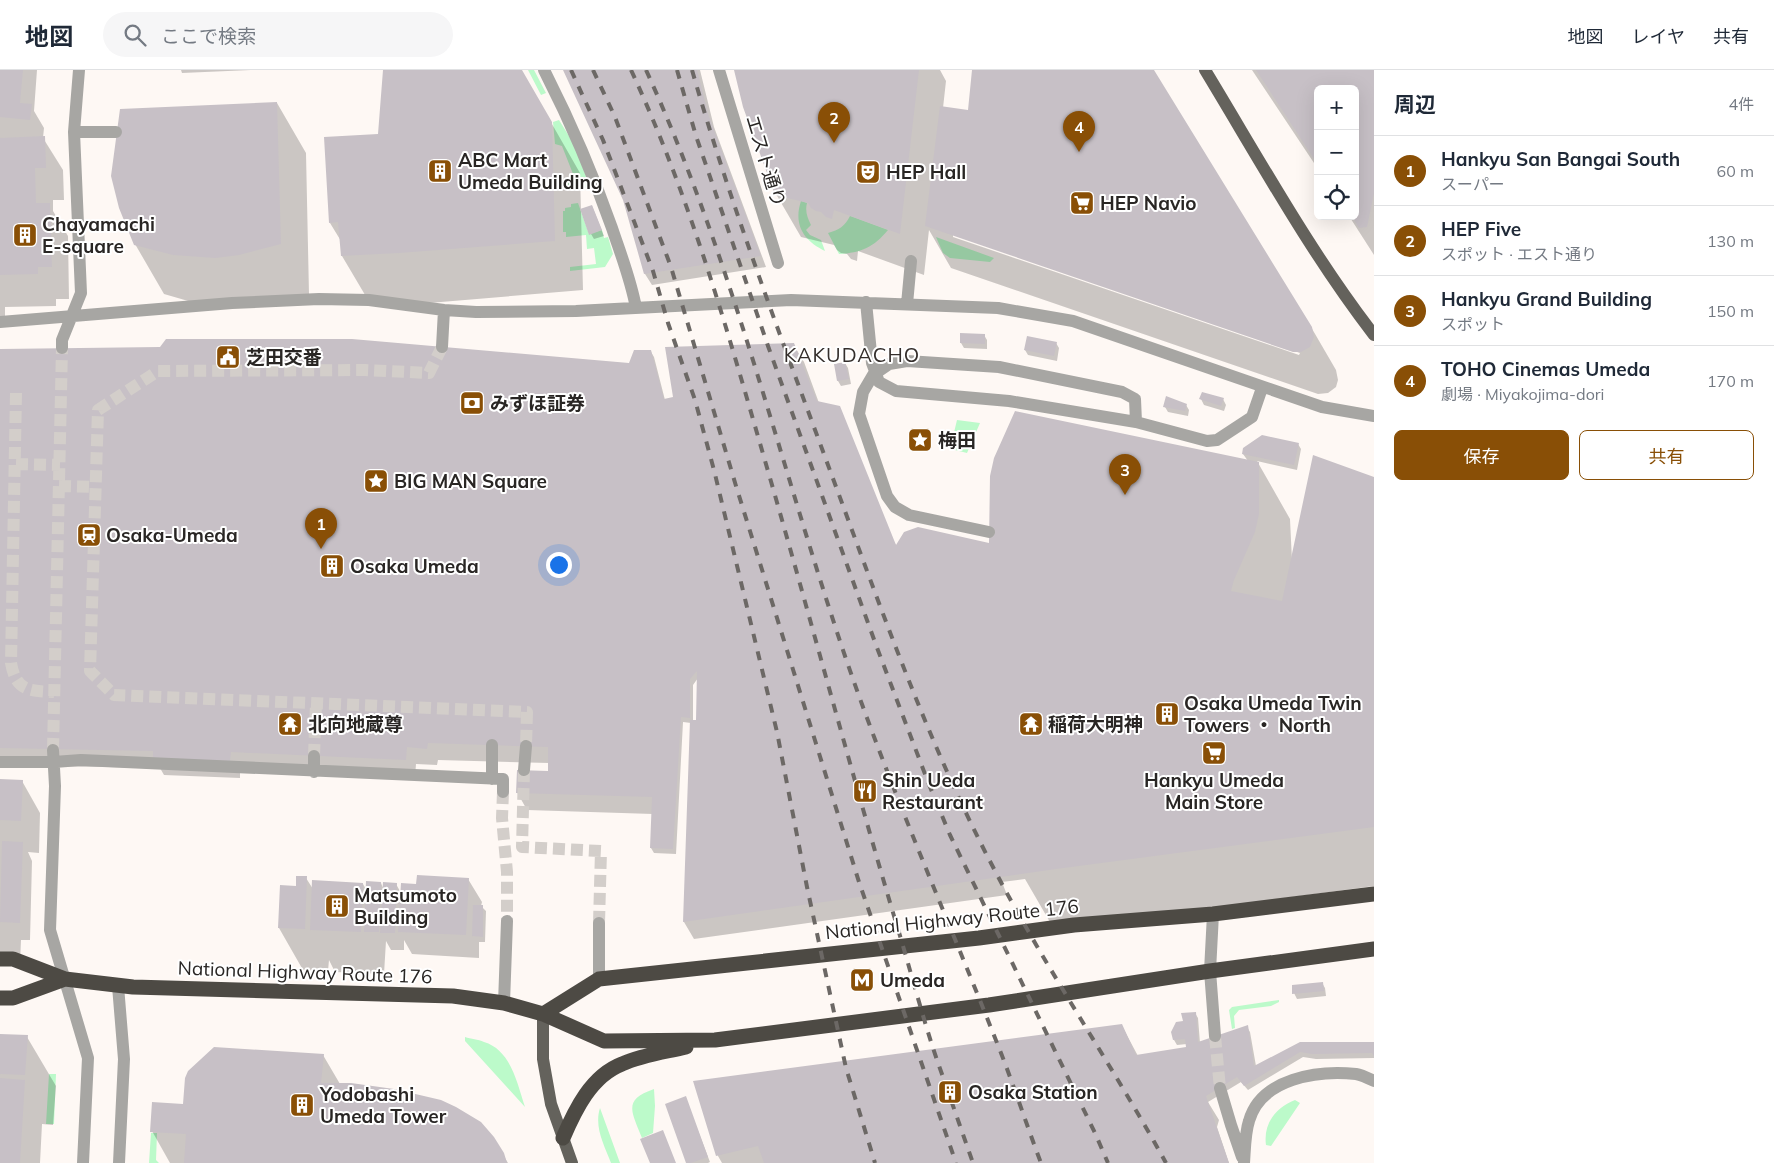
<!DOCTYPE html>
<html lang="ja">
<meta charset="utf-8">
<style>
body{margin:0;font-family:Mulish,"Noto Sans JP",sans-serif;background:#f6f6f7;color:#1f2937}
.controls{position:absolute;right:15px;top:15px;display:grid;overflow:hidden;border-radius:8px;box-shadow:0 5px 20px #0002}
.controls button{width:45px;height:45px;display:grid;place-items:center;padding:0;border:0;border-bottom:1px solid #e0e1e3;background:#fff;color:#1f2937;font:25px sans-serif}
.you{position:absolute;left:558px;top:494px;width:18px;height:18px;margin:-12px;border:4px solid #fff;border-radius:50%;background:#1a73e8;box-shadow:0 0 0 8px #1a73e833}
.badge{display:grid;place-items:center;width:32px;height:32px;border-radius:50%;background:#894f06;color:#fff;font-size:16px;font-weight:700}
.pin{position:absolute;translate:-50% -41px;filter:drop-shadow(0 1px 2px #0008)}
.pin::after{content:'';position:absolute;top:26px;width:18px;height:15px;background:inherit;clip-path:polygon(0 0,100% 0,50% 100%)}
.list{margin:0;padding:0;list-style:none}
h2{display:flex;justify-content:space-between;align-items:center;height:65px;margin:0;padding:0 20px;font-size:21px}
h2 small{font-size:16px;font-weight:400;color:#747a83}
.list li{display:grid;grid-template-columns:32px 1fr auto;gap:15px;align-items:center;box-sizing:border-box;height:70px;padding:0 20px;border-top:1px solid #e0e1e3}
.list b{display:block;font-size:19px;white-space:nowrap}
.list p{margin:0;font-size:16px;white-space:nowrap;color:#747a83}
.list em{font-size:16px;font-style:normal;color:#747a83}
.actions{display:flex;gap:10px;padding:15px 20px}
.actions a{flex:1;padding:11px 0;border:1px solid #894f06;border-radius:8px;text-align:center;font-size:18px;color:#894f06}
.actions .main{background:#894f06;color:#fff}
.icon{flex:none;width:28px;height:28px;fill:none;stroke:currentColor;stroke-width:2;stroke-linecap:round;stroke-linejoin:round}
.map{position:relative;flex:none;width:1374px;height:1093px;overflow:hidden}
header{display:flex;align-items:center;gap:30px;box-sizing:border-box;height:70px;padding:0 25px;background:#fff;border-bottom:1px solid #e0e1e3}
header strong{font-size:24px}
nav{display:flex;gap:28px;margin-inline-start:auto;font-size:18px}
.search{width:350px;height:45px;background:#f6f6f7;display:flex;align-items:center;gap:12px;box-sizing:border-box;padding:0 18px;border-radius:28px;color:#747a83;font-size:19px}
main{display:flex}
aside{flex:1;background:#fff}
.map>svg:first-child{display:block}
</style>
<header>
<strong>地図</strong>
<div class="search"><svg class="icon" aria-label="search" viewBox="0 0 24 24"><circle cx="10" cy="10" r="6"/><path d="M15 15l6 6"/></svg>ここで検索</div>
<nav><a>地図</a><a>レイヤ</a><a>共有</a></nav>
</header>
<main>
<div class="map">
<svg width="1374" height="1093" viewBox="0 0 1374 1093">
<rect width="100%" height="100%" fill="#fef8f4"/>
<path fill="#bcfaca" d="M528,0H534L546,23L541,25Z
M559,50L574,74L590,117L568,120L567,111L575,109L562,76L555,74L553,52Z
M801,131L807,133C805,141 807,147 811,155L806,160L810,165L821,170L825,181C804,171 793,155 801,131Z
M578,133L589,164L602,160L604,168L608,167L613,184L605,197L570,201V197L596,194L594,178L587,179L586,165L566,167V162H563V141H565V138L571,137V134Z
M850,146L888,160C874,177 861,183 839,184L828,163C839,160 845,156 850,146Z
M936,167L994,188L990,192L950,188L943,183Z
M957,350L980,353L967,383L955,380L951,375Z
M1279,930V932L1271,936L1239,940L1234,946L1235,958L1232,959L1229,940L1232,937Z
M465,967C471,969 478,969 484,972C511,980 517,1013 525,1037L465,971Z
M49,1004H56L54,1054H46Z
M654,1019L655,1036L653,1063L642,1068C632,1042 622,1030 654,1019Z
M1295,1030L1300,1033L1271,1076L1266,1075C1263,1054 1276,1037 1295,1030Z
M600,1038L620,1093H611C604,1075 594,1057 600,1038Z
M151,1063H157L156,1090L159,1093H149Z"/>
<path fill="#0003" fill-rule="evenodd" d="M0,0H37L34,41L44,58L43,68L63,100L64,130H53V141L68,166L69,229H56V236L5,237V251H0Z
M181,0H251L182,3Z
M384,0H521L580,103L583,220L429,233L371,235L342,186L341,171L330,153L380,65Z
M564,0H700L714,57L766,197L652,215L645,204L624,130Z
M735,0H940L946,11L943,38L969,41L973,0H1152L1311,257L1336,300L1338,310L1336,317L1328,323L1318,324L951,198L929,160L924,205L858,181L857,191L851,189L847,184L841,183L837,180L834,175L801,167L776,124ZM953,164L1300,283L1299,285L953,167Z
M1252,0H1374V185L1349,146H1355V19H1318V99Z
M277,33L306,83L309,224L202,235L164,224L135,174Z
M592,136L604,166L594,169L591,164Z
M961,264L984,265L987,270V279L964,278L961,273Z
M1056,273L1059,278L1057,291L1028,285L1025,280Z
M793,274L804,292L819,333L897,477L990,475L1248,391L1243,384L1298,374L1301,379L1297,400L1257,391L1290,449L1292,491L1374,409V816L1054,859L1025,809L1002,812L1007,825L694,869L684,852L691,653L683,652L676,784L654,783L651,778L653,744L527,740L517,722L549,703V693L438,690L437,695L416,694L415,707L240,699V708L164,705L160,698L0,695V280L631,294L651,282L654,287L665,330L673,329ZM698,608L697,651H693V615Z
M845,293L848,298L851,314L841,316L838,311L835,295Z
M1201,329H1223L1226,335L1224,341L1204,335Z
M1186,335L1189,340L1188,346L1168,342L1165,337Z
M0,710L22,711L40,743L39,783L28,782L32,791L30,870H21L20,893H0Z
M306,808L313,819L363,814L367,821L381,813L383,818L396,814L401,823L417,815L468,809L482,832L481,836L486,841L485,872H479V888L412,884L404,870V880H391L386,871L384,904L335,902L329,890L328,901L303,900L279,858L297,817Z
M1322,913L1325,918L1326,926L1297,929L1294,923Z
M1195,943L1198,948L1200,973L1247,957L1250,962L1256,996L1300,973H1374V988L1316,989L1303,987L1248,1020L1241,1012L1208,1032L1219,1050L1217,1057L1229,1093H722L718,1086L695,1012L1122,956L1138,986L1188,978L1187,974L1177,975L1174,970L1184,952Z
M0,965L27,967L56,1016L53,1055L42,1054L40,1093H0Z
M323,985L340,1014L493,1068L508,1093H170L152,1061L184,1035Z
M685,1027L710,1092L708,1093H688Z"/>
<path fill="#c7c0c6" d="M0,0H23L20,33L32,34L30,50L0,47Z
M383,0H522L552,52L555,171L399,183L341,186L338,152L329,153L324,67L378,64Z
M563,0H697L708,44L761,186L644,204L623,130Z
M734,0H919L900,164L834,140L832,149L826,147L821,142L816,141L811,138L808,133L775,125L743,37Z
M972,0H1154L1312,257L1314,267L1310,277L1301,282H1293L925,156L940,36L968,40Z
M1256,0H1374V123L1367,157L1359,158L1352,146H1355V19H1318V95Z
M277,32L281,174L239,185L215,188L173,185L134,175L119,138L111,106L120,39Z
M45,66L46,98H35L36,133H50L52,197H38V204L0,205V68Z
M592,135L602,160L589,165L580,139Z
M960,263L985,264V274L960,273Z
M1027,266L1057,272L1054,286L1024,280Z
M166,269H352L629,293L634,280H651L664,329L673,327L665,277L794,273L817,331L840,336L896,475L904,462L918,457L989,473L990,406L994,388L1015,341L1259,392V444L1255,462L1234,510L1231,521L1282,531L1313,385L1374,407V757L1056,799L683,852L690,650H696L697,601L690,609V648L681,647L673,779L650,778L652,727L516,723L517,700L548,701V677L428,673L427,679L407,677L406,690L231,682L230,691L153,688V681L0,678V279L160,277Z
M845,292L849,309L837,311L834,294Z
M1202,322L1224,328L1221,336L1199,329Z
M1166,326L1187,334L1185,341L1163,337Z
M1262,365L1299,373L1294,395L1242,384L1243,378Z
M0,709L23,710L21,751L0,750Z
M2,771L23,772L20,853L0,852Z
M417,805L469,808L466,865L398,862L401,813L416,814Z
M296,806H307L305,859L278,858L280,815L296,816Z
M312,810L363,813L361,862L310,860Z
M366,811L381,812L379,862H364Z
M383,812L397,813L395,863H380Z
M473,835H483V867L472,866Z
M1323,912L1324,921L1292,924V915Z
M1196,942L1198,972L1248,955L1254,996L1300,972H1374V986L1372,983L1312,984L1300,982L1244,1016L1237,1007L1206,1026L1229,1093H764L758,1076L716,1086L693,1011L1122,954L1136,985L1186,977L1185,969L1173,970L1171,962L1176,952L1183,951L1181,943Z
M0,964L28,965L25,1005L0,1004Z
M214,977L324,984L321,1013H351L394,1019L441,1030L456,1037L481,1052L494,1067L504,1083L507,1093H184L186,1064L150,1062L152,1032L183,1034L185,1008L188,1001Z
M0,1008L25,1010L20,1093H0Z
M686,1026L708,1087L691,1093H686L665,1034Z
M663,1060L676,1093H650L640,1069Z"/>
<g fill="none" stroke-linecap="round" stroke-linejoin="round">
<path stroke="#d3ceca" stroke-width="12" stroke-dasharray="12 6" stroke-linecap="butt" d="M442,277L429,303L365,300L158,301L98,340L90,601L114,625L527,642L526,676
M16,323L11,593C16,621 29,621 54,622
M16,394L60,395
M59,416L95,417
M53,680L62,278
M314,686L316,633
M524,700L522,777L601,781L599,853
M503,722L502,748L507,802V851
M1215,966L1220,1018"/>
<path stroke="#a7a6a3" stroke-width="12" d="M544,0C570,51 593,104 612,158C621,185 631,210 636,238
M719,0L778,193
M74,62H116
M866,232L872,293L879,312L896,321L1009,331L1136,352L1207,371L1217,370L1252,347L1262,318
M907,234L911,191
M0,252L232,233L319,229L369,230L444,240L476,242L576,241L791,230L998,238L1073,251L1322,337L1374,346
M442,277L444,240
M62,278V270L81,223L74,62L79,0
M989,462L909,445L895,437L887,426L859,344L863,322L873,305L889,294L907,291L999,297L1122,322L1135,329L1136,352
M53,680L55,716L50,860L88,988L83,1093
M0,692H54L81,690L503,709V722
M524,700L526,676
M314,702V686
M492,709V675
M1213,844L1210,901L1215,966
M599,909V853
M118,916L124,989L119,1093
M504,933L507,851
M1220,1018L1231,1055L1242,1087
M1244,1093C1245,1079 1245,1063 1249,1051C1261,1008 1318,1000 1356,1004C1362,1005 1368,1008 1374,1011"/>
<path stroke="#64625c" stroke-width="12" d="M1205,0C1259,89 1310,182 1374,265
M543,944V989L551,1034L572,1093"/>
<path stroke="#4d4a44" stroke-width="15" d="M0,889H13L65,909L133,917L453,926L504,933L543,944L604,971L715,970L989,935L1210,901L1374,879
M0,928H13L65,909
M543,944L599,909L979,868L1074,855L1213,844L1374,824
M563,1068C575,1040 591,1006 622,994C642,985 665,982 686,977"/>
<path stroke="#6c6865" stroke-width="4" stroke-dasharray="9 9" stroke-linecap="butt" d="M571,0L603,70L653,201L668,253L695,330L714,400L777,662L807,817L846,998L875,1093
M593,0L615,47L671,197L736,416L859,812L956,1093
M631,0C692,131 730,270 770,408C812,554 851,701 894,846C909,894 921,943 937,990C949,1024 961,1059 973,1093
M646,0C732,188 779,391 845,586C891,721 949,851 1001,983C1015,1019 1027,1056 1041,1093
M677,0L696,66L768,276L876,575L928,712L950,765L1095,1063L1108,1093
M692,0C732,140 785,278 835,414C883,544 929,675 993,797C1046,899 1111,993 1166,1093"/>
</g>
<defs>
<symbol id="building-square" viewBox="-11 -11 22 22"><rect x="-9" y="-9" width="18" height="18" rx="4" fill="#894f06" stroke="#fff"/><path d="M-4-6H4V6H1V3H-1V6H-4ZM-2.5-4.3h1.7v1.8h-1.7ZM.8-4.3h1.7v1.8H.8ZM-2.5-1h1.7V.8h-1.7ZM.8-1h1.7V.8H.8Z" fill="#fff"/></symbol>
<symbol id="theatre-square" viewBox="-11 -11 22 22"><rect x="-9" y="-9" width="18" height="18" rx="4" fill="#894f06" stroke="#fff"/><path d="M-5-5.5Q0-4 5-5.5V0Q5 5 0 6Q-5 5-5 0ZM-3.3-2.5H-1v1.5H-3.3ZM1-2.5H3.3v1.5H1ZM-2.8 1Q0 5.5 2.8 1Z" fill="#fff"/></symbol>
<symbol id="supermarket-square" viewBox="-11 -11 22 22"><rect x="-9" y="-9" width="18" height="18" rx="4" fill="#894f06" stroke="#fff"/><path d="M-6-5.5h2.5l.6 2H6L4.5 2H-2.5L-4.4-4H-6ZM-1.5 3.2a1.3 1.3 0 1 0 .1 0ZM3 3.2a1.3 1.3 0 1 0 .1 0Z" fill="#fff"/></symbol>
<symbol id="civic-square" viewBox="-11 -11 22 22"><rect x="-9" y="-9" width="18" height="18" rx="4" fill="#894f06" stroke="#fff"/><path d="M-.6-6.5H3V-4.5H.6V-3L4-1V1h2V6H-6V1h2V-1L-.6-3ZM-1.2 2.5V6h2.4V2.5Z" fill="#fff"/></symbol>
<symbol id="bank-square" viewBox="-11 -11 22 22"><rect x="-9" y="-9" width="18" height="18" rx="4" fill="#894f06" stroke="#fff"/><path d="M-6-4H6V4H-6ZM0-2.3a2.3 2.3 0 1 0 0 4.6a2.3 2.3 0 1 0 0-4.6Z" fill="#fff"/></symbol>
<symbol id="sight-square" viewBox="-11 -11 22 22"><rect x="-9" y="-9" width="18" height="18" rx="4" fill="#894f06" stroke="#fff"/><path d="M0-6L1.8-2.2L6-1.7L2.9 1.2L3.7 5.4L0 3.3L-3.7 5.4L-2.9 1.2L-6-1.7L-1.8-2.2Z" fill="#fff"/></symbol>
<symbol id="station-square" viewBox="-11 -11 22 22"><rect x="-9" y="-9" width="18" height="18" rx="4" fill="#894f06" stroke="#fff"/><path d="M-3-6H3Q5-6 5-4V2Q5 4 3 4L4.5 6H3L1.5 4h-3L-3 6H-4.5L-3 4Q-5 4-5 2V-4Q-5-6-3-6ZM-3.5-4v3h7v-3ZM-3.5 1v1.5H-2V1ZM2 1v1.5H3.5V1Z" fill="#fff"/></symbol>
<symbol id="temple-square" viewBox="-11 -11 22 22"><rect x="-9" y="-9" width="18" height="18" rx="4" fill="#894f06" stroke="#fff"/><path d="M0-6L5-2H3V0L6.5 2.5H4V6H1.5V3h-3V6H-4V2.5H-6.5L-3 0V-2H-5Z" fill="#fff"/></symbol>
<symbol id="restaurant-square" viewBox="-11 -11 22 22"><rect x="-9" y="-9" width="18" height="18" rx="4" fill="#894f06" stroke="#fff"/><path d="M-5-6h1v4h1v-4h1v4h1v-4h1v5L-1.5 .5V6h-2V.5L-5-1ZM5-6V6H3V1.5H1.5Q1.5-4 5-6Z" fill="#fff"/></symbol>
<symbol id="metro-square" viewBox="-11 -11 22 22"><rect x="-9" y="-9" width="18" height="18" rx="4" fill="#894f06" stroke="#fff"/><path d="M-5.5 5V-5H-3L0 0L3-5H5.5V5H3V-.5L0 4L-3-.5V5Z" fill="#fff"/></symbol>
</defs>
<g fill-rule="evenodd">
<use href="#building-square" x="426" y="87" width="28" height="28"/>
<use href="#theatre-square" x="854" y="88" width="28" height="28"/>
<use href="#supermarket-square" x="1068" y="119" width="28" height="28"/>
<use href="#building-square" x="11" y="151" width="28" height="28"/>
<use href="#civic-square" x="214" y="273" width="28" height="28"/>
<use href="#bank-square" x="458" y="319" width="28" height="28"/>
<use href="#sight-square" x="906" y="356" width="28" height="28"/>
<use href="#sight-square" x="362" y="397" width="28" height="28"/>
<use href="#station-square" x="75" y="451" width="28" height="28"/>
<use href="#building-square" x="318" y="482" width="28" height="28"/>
<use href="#building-square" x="1153" y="630" width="28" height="28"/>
<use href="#temple-square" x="276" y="640" width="28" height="28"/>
<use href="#temple-square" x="1017" y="640" width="28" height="28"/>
<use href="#supermarket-square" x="1200" y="669" width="28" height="28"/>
<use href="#restaurant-square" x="851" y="707" width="28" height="28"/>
<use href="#building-square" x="323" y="822" width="28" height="28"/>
<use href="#metro-square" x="848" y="896" width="28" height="28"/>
<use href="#building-square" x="936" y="1008" width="28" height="28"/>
<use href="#building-square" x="288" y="1021" width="28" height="28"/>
</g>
<g text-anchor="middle" stroke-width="4" stroke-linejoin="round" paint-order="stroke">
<g font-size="19" font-weight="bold" fill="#292624" stroke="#fff" text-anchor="start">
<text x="458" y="97">ABC Mart<tspan x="458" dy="22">Umeda Building</tspan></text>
<text x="886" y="109">HEP Hall</text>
<text x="1100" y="140">HEP Navio</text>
<text x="42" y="161">Chayamachi<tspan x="42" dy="22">E-square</tspan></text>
<text x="246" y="294">芝田交番</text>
<text x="490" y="340">みずほ証券</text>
<text x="938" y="377">梅田</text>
<text x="394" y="418">BIG MAN Square</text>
<text x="106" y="472">Osaka-Umeda</text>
<text x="350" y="503">Osaka Umeda</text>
<text x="1184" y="640">Osaka Umeda Twin<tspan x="1184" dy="22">Towers ・ North</tspan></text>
<text x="308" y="661">北向地蔵尊</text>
<text x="1048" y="661">稲荷大明神</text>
<text x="882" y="717">Shin Ueda<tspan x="882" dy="22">Restaurant</tspan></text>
<text x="1214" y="717" text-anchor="middle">Hankyu Umeda<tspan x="1214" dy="22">Main Store</tspan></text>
<text x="354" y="832">Matsumoto<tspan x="354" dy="22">Building</tspan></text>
<text x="880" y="917">Umeda</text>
<text x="968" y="1029">Osaka Station</text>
<text x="320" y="1031">Yodobashi<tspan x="320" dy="22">Umeda Tower</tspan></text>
</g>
<g font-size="19" fill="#292624" stroke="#fff">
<text transform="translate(766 91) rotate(73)" y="7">エスト通り</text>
<text transform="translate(952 849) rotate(-6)" y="7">National Highway Route 176</text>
<text transform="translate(305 902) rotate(2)" y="7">National Highway Route 176</text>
</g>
<g font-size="20" letter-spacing="1" fill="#342e2b" stroke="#fff">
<text x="852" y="292">KAKUDACHO</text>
</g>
</g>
</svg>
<div class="controls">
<button>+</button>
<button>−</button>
<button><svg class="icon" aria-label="locate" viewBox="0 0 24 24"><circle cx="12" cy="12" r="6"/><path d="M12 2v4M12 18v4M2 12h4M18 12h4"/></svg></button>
</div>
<div class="you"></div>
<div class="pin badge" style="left:321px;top:479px">1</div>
<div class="pin badge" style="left:834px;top:73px">2</div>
<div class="pin badge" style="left:1125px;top:425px">3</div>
<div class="pin badge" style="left:1079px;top:82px">4</div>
</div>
<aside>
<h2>周辺<small>4件</small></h2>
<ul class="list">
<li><span class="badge">1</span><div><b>Hankyu San Bangai South</b><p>スーパー</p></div><em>60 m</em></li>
<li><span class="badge">2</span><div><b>HEP Five</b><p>スポット · エスト通り</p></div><em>130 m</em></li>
<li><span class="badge">3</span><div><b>Hankyu Grand Building</b><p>スポット</p></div><em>150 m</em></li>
<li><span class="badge">4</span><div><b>TOHO Cinemas Umeda</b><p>劇場 · Miyakojima-dori</p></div><em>170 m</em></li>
</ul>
<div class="actions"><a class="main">保存</a><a>共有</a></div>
</aside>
</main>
